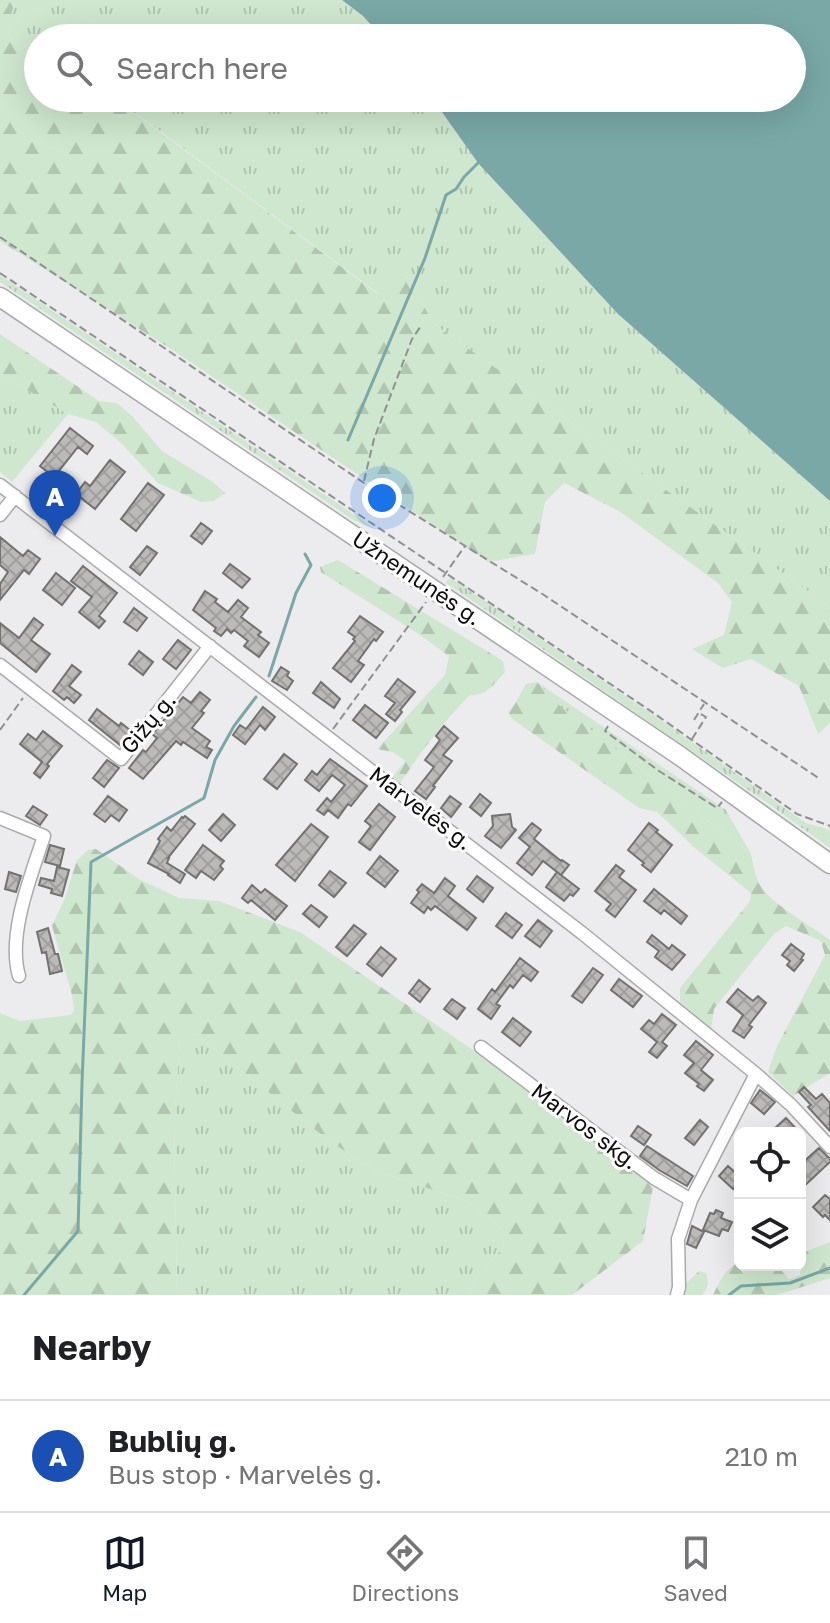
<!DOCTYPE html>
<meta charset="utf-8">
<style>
body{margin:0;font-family:"Golos Text",sans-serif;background:#f2f2f2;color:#202124}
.controls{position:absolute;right:24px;bottom:24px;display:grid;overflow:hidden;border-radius:12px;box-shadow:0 8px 32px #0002}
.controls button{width:72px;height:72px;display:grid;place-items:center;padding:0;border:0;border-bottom:2px solid #e0e0e0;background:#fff;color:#202124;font:40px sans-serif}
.you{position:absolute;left:382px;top:498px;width:28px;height:28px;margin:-20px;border:6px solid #fff;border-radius:50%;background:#1a73e8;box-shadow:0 0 0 12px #1a73e833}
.badge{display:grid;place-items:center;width:52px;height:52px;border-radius:50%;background:#111827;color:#fff;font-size:26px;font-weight:700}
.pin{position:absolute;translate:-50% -66px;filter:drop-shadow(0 2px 4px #0008)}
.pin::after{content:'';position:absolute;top:42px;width:28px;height:24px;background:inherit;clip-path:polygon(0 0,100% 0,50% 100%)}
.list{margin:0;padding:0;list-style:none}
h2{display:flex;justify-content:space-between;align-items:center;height:104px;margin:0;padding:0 32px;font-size:34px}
h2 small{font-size:26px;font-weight:400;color:#757577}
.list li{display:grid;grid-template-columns:52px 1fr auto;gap:24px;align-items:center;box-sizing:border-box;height:112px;padding:0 32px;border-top:2px solid #e0e0e0}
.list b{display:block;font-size:30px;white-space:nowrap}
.list p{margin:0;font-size:26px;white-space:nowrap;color:#757577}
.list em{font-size:26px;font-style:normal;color:#757577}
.icon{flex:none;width:44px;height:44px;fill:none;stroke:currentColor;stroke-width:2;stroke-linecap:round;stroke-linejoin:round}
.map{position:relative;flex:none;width:830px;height:1295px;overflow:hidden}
.search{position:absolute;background:#fff;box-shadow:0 8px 32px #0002;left:24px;right:24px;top:24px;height:88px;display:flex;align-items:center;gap:20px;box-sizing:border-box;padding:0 28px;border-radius:44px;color:#757577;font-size:30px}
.sheet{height:216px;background:#fff}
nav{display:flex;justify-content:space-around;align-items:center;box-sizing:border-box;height:112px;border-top:2px solid #e0e0e0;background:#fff;font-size:22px;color:#757577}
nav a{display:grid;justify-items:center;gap:4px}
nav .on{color:#111827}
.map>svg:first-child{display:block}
</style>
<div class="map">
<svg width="830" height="1295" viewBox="0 0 830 1295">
<defs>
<pattern id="grass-tufts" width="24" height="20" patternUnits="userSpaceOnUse" patternTransform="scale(2)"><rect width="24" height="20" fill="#cfe7ce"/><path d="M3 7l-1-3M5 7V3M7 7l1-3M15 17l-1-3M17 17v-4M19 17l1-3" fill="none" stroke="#b1c5b0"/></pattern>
<pattern id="forest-firs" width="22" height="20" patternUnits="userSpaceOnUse" patternTransform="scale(2)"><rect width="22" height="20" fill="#cfe7ce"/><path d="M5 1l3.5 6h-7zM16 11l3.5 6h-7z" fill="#b1c5b0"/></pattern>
<pattern id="building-cross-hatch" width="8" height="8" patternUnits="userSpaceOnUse" patternTransform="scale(2)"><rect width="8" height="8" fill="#bbbab8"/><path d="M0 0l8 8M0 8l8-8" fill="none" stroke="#a09f9d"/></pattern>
</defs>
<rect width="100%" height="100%" fill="#ececee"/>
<path fill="url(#grass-tufts)" d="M15,0H342L363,16L383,38H38V54L6,35Z
M110,98H432L478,163L618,314L830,501V609L809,592L434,324L407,277L379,294L141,117Z
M0,275L377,530L355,521L340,511L0,282Z
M0,374L68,414L12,482L0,472Z
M451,578L661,720L806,823L830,830V848L766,802L445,582Z
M537,682L726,810L751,854L560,706Z
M196,1034L328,1140L374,1170L466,1201L502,1229L504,1247L478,1276L468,1295H177L174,1123L180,1039Z"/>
<path fill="url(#forest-firs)" d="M0,0H15L6,35L38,54V98H110L140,117L378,294L407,277L434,324L809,592L830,609V723L818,734L799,686L751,659L723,668L692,649L724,635L732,602L718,583L619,511L564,483L545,502L535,554L488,562L174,351L0,241Z
M0,334L99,401L117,403L132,416L162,451L213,482L225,493L214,501L201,502L158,483L121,443L96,422L68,414L0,374Z
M338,560L503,661L505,672C495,683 486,697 470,695C443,722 420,753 399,785L391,779L405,761L393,752L377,749L445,675L449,656L414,631L321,572L320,567Z
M537,682L560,706L751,854C753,864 755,876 760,885C771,904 811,926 830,940V1073L793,1096L768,1072L777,1046L825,955L821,941L786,926L774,934L714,1009L711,1030L680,1002V988L750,901L751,893L696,849L657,812L639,808L512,719L508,712L514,705L526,684Z
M96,849L139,879L179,898L219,901L300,932L558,1108L621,1159L653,1187L643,1241L572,1295H468L478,1276L504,1247L502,1229L466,1201L374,1170L328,1140L196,1034L180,1040L174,1123L177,1295H0V1013L20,1021L71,1015L74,1010L72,995L52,926L65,898L77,860L88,850Z
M830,1242V1278L777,1295H713C719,1282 726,1267 740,1262V1265H762L771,1269H780L789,1279L800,1275L802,1253Z
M699,1271L706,1273C709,1282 709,1287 702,1295H680L681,1288Z"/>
<path fill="#79a8a7" d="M342,0H830V501L618,314L478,163L432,98H792V38H383L363,16Z"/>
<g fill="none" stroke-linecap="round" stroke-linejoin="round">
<path stroke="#79a8a7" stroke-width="3" d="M348,440L425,258L446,195L456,189L464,177L480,161
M269,676L296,593L311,565L305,554
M24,1295L78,1231L82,1083L91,862L204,798L215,760L234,726L256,697
M729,1295L741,1286L790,1283L830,1268"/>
</g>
<path fill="url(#building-cross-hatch)" stroke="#737271" stroke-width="2" d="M70,428L93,446L87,454L78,447L54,477L40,466Z
M110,460L125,472L95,509L76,494L85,482L90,486Z
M148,483L164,495L136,531L121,519Z
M201,523L212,531L202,544L191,536Z
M0,537L23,556L28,550L40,559L29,574L24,570L0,600V584L8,572L0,565Z
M147,546L157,553L140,575L130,567Z
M230,564L250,579L242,588L223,573Z
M83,566L117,593L99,616L105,621L99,628L79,612L92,597L71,581Z
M56,573L75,588L62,605L43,590Z
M205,591L217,599L215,602L228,612L238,600L248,608L241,617L261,632L258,635L269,643L259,657L244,646L248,641L234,630L231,633L227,629L221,636L214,631L216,628L193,610Z
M134,608L147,618L137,631L124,622Z
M360,616L383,632L376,641L374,639L358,661L364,665L351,682L333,668L355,641L353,639L355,637L348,632Z
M34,618L43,625L31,640L50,654L36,672L0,643V623L19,638Z
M178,640L191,650L176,669L163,659Z
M139,651L153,662L143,675L129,664Z
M72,665L81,672L69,686L81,695L74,703L67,697L64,700L53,691Z
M281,667L289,672L287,676L293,681L287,690L272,681Z
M398,679L415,692L400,710L402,712L395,721L386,714L395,703L385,696Z
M321,682L340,699L334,708L313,693Z
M200,692L210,700L201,711L204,713L192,728L210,741L206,747L212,750L207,758L183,742L181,745L176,741L143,779L129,768L143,750L146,752L157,738L152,734L183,697L191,703Z
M365,705L388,723L376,738L353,720Z
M263,707L275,717L265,730L260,725L245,744L233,735L240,725L246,729Z
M97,709L119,726L121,723L131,731L120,745L89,720Z
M444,726L458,738L443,755L452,761L433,786L435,787L426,799L415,791L434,767L425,760L440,740L436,736Z
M43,731L62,746L47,764L49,766L40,778L34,773L42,762L20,744L28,734L36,740Z
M284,754L297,764L277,789L264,779Z
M330,759L367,786L351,806L348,804L338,818L328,810L324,815L317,810L327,798L331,802L345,785L332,775L319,791L305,780L312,771L317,775Z
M107,760L119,768L104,787L93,778Z
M480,794L491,803L481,816L470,807Z
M108,796L127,810L119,821L111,815L105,822L94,814Z
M450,796L461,804L451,817L441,808Z
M379,804L395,817L370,850L359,842L371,826L365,821Z
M33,806L47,815L40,825L26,816Z
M223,814L235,825L221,841L209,830Z
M510,814L512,827L516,830L501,848L485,836L493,826L492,816Z
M185,816L195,824L168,858H169L167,863L185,874L180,883L168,875L169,874L148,863L160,841L158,839L167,827L171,831L182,817L183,818Z
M532,823L541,830L534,839L561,861L562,860L569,865L561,875L543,861L532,875L517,863L530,847L519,838Z
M649,823L658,830L656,832L672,845L651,872L642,865L644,863L628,850Z
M311,824L328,837L295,881L276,865Z
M50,845L64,849L60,866L45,862Z
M203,845L224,861L220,866L223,869L214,880L201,871L196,878L185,870Z
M380,856L398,871L385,887L367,873Z
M616,865L624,871L619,877L636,890L615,917L606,910L611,904L595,891Z
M57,867L69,870L62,896L51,893L52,889L39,885L41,878L54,881Z
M330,871L346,883L334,897L319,885Z
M9,872L21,876L16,892L5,889Z
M557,872L579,889L573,896L570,894L564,901L546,887Z
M477,876L493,888L483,902L467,889Z
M445,878L455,886L448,896L476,918L467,930L435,906L431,910L428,907L424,913L411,903L419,892L417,890L422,884L434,893Z
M252,885L261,893L265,889L287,906L275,920L251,900L248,903L242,898Z
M654,889L687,916L681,924L664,910L661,914L644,901Z
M311,905L327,917L319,927L303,914Z
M506,913L522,925L512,938L496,926Z
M538,920L552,931L540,947L525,936Z
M354,925L366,934L347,956L336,947Z
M48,928L55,954H58L62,971L50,974L46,952L42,953L37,932Z
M652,935L669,949L672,945L685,955L672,970L655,957L659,951L647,942Z
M791,944L804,954L801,959L803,960L794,971L787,965L790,961L782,955Z
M381,947L396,959L382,976L367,964Z
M520,958L538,972L531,981L523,975L513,988L510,985L496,1004L500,1006L491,1019L478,1009L492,989L495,992Z
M593,968L603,975L582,1003L572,996Z
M619,979L642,996L633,1007L611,990Z
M419,980L430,989L420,1002L409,993Z
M738,989L753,1001L758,996L766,1003L749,1025L752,1027L744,1038L733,1031L743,1015L727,1002Z
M452,999L465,1008L457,1019L444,1009Z
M662,1014L676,1025L662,1042L667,1046L657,1058L649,1052L657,1042L641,1029L649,1020L654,1024Z
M513,1018L531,1032L520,1046L502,1032Z
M696,1041L713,1055L701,1070L713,1080L704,1091L697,1086L699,1084L685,1073L694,1063L684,1055Z
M804,1087L816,1099L822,1094L830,1103V1131L808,1107L811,1105L799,1092Z
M760,1090L775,1102L764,1114L751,1103Z
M786,1118L800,1133H778L774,1129Z
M700,1120L708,1127L694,1145L685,1138Z
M638,1126L651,1135L644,1145L631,1136Z
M647,1146L693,1176L687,1186L659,1170L640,1156Z
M819,1148L830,1159V1162L800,1190V1165Z
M728,1166L740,1177V1182L733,1189L719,1176Z
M825,1195L830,1199V1220L825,1215L823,1217L813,1207Z
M716,1210L723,1213L721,1218L732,1222L728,1231L722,1229L719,1236L703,1230L710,1213L714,1214Z
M692,1226L704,1232L696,1248L687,1244Z"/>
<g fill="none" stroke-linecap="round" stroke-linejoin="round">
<defs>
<path id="minor" d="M0,485L582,933L756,1074L791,1105L830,1147
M0,515L15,496
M0,665L121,759L210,646
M0,818L44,836C31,876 7,935 19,976
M481,1047L654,1178L691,1200
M677,1295L679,1287L678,1239L691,1200L756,1074"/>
<path id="primary" d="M0,297L680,756L830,864"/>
</defs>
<use href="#minor" stroke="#aaaaac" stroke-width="15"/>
<use href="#primary" stroke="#aaaaac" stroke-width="21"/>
<path stroke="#909092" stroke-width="2" stroke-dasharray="8 4" stroke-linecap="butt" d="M0,237L364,483L544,595L820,779
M0,273L655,714L797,814L830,826
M364,481L374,439L412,339L421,326
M443,577L465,546
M694,720L704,704
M608,726L605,731L659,771L717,808L722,802
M333,729L426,602
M0,730L23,698
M692,739L706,717L699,713"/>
<use href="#minor" stroke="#fff" stroke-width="12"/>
<use href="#primary" stroke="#fff" stroke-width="18"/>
</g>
<g text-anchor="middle" stroke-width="6" stroke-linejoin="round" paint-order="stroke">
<g font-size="22" fill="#0c0c0d" stroke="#fff">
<text transform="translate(417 578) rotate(34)" y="8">Užnemunės g.</text>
<text transform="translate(148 723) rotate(-50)" y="8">Gižų g.</text>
<text transform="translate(421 808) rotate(37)" y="8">Marvelės g.</text>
<text transform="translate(585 1126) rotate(37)" y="8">Marvos skg.</text>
</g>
</g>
</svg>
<div class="controls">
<button><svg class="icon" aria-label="locate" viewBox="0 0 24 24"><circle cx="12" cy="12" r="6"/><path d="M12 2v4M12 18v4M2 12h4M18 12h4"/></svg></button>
<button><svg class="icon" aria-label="layers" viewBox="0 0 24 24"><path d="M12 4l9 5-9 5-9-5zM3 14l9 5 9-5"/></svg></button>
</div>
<div class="you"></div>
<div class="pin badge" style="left:55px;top:536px;background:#1a4fb4">A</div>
<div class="search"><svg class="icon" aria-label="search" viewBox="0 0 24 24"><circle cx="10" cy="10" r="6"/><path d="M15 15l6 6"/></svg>Search here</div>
</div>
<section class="sheet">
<h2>Nearby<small></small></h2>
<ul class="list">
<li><span class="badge" style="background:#1a4fb4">A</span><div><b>Bublių g.</b><p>Bus stop · Marvelės g.</p></div><em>210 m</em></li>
</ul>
</section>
<nav>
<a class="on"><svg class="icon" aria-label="map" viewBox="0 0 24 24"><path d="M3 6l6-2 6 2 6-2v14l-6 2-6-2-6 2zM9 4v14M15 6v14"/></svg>Map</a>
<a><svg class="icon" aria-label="directions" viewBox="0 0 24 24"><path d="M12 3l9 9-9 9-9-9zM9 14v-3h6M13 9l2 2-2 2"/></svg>Directions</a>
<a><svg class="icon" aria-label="saved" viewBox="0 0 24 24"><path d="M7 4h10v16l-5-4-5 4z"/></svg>Saved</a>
</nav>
